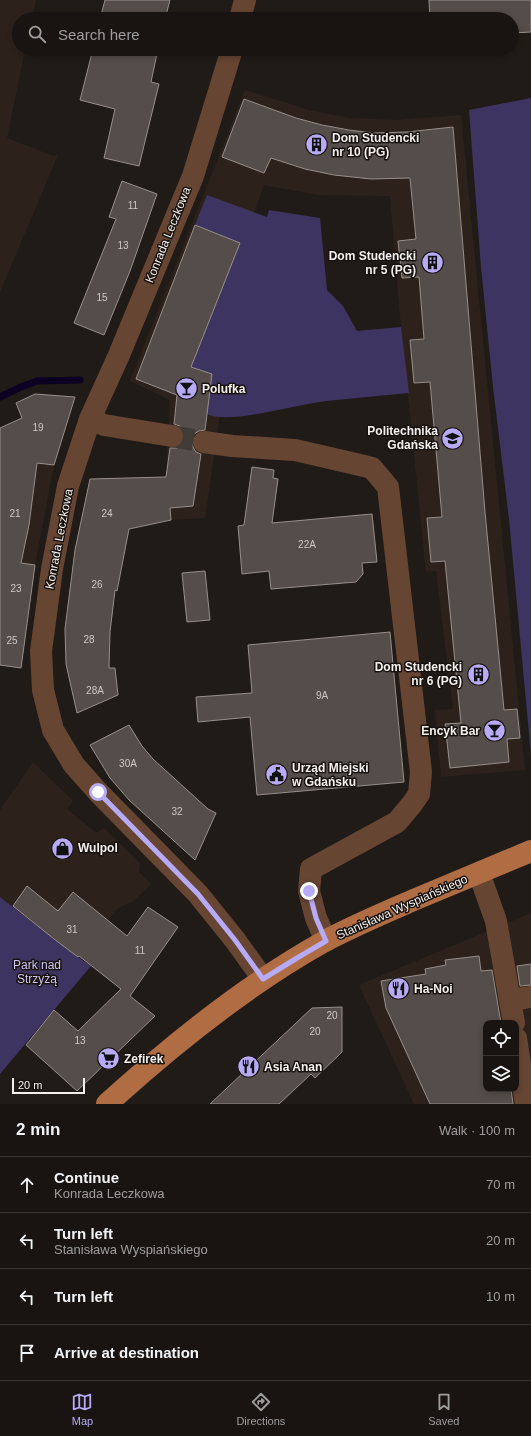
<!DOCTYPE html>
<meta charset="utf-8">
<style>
body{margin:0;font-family:Arial,sans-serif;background:#221d1b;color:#f1f3f6}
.controls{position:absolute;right:12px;bottom:12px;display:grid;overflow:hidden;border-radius:8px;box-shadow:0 2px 6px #0003}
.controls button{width:36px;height:36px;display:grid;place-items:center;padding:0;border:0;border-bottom:1px solid #373332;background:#191412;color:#f1f3f6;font:20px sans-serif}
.scale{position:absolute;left:12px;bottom:10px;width:73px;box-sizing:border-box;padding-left:4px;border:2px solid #f5f0ee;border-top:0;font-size:11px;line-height:14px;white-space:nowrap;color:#f5f0ee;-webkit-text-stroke:3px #18120f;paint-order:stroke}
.stop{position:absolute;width:12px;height:12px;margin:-9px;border:3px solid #b7abf8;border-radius:50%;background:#fff}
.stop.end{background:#b7abf8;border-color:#fff;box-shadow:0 1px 4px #0008}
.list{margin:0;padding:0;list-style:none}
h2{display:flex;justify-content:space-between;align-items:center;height:52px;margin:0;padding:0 16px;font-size:17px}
h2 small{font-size:13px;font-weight:400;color:#9f9e9f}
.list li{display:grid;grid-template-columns:26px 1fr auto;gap:12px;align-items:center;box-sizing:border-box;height:56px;padding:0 16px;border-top:1px solid #373332}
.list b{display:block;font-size:15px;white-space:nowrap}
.list p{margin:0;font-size:13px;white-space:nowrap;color:#9f9e9f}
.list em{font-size:13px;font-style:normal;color:#9f9e9f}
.icon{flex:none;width:22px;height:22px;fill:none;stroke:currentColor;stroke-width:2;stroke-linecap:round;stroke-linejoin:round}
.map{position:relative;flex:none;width:531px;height:1104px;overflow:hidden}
.search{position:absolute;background:#191412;box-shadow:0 2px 6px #0003;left:12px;right:12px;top:12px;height:44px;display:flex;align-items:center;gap:10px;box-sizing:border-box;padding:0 14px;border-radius:22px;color:#9f9e9f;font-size:15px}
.sheet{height:276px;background:#191412}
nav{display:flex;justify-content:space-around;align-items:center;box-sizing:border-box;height:56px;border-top:1px solid #373332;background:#191412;font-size:11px;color:#9f9e9f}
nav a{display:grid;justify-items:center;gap:2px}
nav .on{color:#b7abf8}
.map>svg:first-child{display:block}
</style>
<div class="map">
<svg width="531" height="1104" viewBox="0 0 531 1104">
<rect width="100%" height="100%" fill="#211b18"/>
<path fill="#2d221b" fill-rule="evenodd" d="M0,0H36L32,19H19V49H25L7,138L53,156L58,155L0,292Z
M245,90L309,110L350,118L395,120L461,115L525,770L441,777L435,710L453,709L436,571L426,572L401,327L390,196L319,195L264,185L201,361L226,371L205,518L171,520L166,477L170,400L130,381Z
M0,457L54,465L35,565L0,560Z
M33,762L73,801L67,809L96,833L104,828L140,863L139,872L151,884L134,901L118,908L78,957L0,897V810Z
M531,913V1104H414L359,985ZM486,1023H516V1089H486Z"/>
<path fill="#3d3462" d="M531,98V755L509,519L493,387L481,267L469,110Z
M207,195L267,217L269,210L320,218L327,290L343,306L357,331L401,327L409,393C381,396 353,398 326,401C299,404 228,425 207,414L212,374L191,367L239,243L195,225Z
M0,897L78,957L91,966L0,1074Z"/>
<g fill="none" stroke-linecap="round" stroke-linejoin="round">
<path stroke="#0b0123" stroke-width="7" d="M0,397L21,387L37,381L80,380"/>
</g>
<path fill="#554d49" stroke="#988f8b" d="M105,0H170L165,19H100Z
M429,0H531V32L512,33V19H430Z
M93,49H158L151,82L159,84L139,166L104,158L115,109L80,100Z
M244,99L296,118L322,125L349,130L374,133L407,132L453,127L485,512L504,710L517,709L520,738L507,739L509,762L450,768L445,724L461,723L445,561L431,562L427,518L442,517L430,382L414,383L410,340L424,339L419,277L402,278L398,241L416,239L410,178L371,179L334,175L305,169L271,158L264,173L222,157Z
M122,181L157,194L130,271L104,335L74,323L116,219L109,217Z
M195,225L240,243L191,367L212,374L205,430L199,431L194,434L192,441L193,447L196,452L201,454L193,506L170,508L171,520L129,529L117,591L115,590L110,632L109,668H115L118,695L77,713L66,664L65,629L75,550L90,479L166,477L170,448H177L182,444L184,438V431L180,426L174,424L177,395L136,379Z
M35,394L75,397L54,465L37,463L29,525L21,563L35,565L21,668L0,665V428L22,418L16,403Z
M252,467L274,470L273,478L278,479L272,523L372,514L377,562L362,563L363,574L356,582L271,589L269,571L242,574L238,526L244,525Z
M205,571L210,620L187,622L182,573Z
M390,632L404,782L257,795L250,717L198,722L196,697L252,693L248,645Z
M129,725L142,746L153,759L208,809L216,813L195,860L129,800L110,778L90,745Z
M27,886L58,911L73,892L127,936L148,907L178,927L130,996L155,1016L77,1091L26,1045L54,1010L78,1031L121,989L79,956L78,957L54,939L13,906Z
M479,956L481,971L492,970L501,1023H486V1089H511L513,1104H430L386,1008L381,981L426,974L425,969L446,965L445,960Z
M531,964V985L520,986L517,966Z
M342,1007V1052L315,1078L311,1074L279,1104H210L312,1008Z"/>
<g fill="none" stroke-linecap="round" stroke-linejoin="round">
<path stroke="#413b38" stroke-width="22" stroke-dasharray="22 11" stroke-linecap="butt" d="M172,436L204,442"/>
<path stroke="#664532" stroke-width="22" d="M240,19L245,0
M232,49L193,176L119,355L90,419L68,486L52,569L41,651L43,690L53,730L74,765L98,792L198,894L235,940L263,979
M90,419L104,425L172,436
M204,442L232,446L295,450L360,465L372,468L388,487L421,772L419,794L412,804L397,822L311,869L309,891L316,918L326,941
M479,873L496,921L514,1023
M510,1000L531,997
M516,1038L526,1104"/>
<path stroke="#b06c43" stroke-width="22" d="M107,1104C174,1043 246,985 325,941C355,925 386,912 416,899C455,883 493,867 531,851"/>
</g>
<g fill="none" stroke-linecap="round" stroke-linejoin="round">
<path stroke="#b7abf8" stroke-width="5" d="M98,792L198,894L235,940L263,979L297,958L326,941L316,918L309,891"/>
</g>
<defs>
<symbol id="building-disc" viewBox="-11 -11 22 22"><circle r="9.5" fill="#b7abf8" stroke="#18120f"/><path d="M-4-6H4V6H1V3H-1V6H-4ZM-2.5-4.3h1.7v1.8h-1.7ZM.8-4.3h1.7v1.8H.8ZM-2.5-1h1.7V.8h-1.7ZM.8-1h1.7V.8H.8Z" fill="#111"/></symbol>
<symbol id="bar-disc" viewBox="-11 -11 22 22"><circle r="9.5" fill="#b7abf8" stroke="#18120f"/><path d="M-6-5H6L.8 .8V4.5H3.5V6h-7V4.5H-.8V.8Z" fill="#111"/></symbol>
<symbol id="university-disc" viewBox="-11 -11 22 22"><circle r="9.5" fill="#b7abf8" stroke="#18120f"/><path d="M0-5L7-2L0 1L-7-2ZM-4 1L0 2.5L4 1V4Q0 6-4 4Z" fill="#111"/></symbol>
<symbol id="civic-disc" viewBox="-11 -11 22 22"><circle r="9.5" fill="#b7abf8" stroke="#18120f"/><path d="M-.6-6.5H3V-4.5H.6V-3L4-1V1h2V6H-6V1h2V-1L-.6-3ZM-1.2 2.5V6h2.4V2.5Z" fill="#111"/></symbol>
<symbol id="shop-disc" viewBox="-11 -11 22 22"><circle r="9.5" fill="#b7abf8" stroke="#18120f"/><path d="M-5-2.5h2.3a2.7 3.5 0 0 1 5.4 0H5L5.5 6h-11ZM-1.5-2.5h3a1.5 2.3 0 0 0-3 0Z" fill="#111"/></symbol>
<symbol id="restaurant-disc" viewBox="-11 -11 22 22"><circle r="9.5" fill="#b7abf8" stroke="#18120f"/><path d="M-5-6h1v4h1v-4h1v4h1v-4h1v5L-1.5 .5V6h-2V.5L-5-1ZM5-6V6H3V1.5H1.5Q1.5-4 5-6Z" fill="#111"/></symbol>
<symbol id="supermarket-disc" viewBox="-11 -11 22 22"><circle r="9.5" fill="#b7abf8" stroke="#18120f"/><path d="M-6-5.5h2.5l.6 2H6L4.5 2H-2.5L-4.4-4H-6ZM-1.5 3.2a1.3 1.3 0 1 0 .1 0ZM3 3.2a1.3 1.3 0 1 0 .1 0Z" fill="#111"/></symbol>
</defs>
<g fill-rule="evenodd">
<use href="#building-disc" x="304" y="132" width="25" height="25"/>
<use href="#building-disc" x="420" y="250" width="25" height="25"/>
<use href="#bar-disc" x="174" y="376" width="25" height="25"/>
<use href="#university-disc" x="440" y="426" width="25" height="25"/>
<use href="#building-disc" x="466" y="662" width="25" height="25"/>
<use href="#bar-disc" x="482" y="718" width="25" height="25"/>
<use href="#civic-disc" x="264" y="762" width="25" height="25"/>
<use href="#shop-disc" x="50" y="836" width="25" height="25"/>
<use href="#restaurant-disc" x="386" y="976" width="25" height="25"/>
<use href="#supermarket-disc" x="96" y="1046" width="25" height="25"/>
<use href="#restaurant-disc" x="236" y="1054" width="25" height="25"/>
</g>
<g text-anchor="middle" stroke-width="3" stroke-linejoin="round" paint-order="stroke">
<g font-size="10" fill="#cdc7c5">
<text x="133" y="209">11</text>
<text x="123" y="249">13</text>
<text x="102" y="301">15</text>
<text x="38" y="431">19</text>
<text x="15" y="517">21</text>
<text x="107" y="517">24</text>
<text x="307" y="548">22A</text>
<text x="97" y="588">26</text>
<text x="16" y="592">23</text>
<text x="89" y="643">28</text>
<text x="12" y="644">25</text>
<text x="95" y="694">28A</text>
<text x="322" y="699">9A</text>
<text x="128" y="767">30A</text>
<text x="177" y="815">32</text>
<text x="72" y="933">31</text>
<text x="140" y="954">11</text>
<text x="332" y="1019">20</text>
<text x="315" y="1035">20</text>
<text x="80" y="1044">13</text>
</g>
<g font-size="12" font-weight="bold" fill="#f5f0ee" stroke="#18120f" text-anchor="start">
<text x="332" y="142">Dom Studencki<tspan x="332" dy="14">nr 10 (PG)</tspan></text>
<text x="416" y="260" text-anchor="end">Dom Studencki<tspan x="416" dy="14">nr 5 (PG)</tspan></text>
<text x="202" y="393">Polufka</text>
<text x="438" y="435" text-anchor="end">Politechnika<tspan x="438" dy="14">Gdańska</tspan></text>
<text x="462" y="671" text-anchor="end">Dom Studencki<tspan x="462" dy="14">nr 6 (PG)</tspan></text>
<text x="480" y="735" text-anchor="end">Encyk Bar</text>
<text x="292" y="772">Urząd Miejski<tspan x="292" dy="14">w Gdańsku</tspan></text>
<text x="78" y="852">Wulpol</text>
<text x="414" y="993">Ha-Noi</text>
<text x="124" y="1063">Zefirek</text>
<text x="264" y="1071">Asia Anan</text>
</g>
<g font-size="12" fill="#f5f0ee" stroke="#18120f">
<text transform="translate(168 235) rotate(-68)" y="4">Konrada Leczkowa</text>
<text transform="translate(59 539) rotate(-79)" y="4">Konrada Leczkowa</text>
<text transform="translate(402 907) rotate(-24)" y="4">Stanisława Wyspiańskiego</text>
</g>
<g font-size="12" fill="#ccc7f2" stroke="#18120f">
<text x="37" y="969">Park nad<tspan x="37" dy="14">Strzyżą</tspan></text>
</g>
</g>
</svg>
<div class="controls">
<button><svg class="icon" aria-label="locate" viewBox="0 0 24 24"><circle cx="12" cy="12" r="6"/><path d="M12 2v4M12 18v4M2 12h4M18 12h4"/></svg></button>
<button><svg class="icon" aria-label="layers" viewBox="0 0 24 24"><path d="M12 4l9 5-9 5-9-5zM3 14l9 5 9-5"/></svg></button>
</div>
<div class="scale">20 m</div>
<div class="stop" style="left:98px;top:792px"></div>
<div class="stop end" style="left:309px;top:891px"></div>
<div class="search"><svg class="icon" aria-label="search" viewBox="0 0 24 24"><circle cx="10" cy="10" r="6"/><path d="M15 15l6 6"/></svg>Search here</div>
</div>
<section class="sheet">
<h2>2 min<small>Walk · 100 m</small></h2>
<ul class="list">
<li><svg class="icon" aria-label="ahead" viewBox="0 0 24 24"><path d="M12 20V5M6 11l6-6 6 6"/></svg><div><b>Continue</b><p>Konrada Leczkowa</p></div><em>70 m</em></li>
<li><svg class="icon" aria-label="left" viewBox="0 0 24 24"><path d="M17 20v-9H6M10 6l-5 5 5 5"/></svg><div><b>Turn left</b><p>Stanisława Wyspiańskiego</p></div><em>20 m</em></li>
<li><svg class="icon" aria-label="left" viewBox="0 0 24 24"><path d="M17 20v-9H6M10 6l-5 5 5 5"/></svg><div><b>Turn left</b></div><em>10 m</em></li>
<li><svg class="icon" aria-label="arrive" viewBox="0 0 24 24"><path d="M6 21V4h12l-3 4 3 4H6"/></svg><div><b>Arrive at destination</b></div></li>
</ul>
</section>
<nav>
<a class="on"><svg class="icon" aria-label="map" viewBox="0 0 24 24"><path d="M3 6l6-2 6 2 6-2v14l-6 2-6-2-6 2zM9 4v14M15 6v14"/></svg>Map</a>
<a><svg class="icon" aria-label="directions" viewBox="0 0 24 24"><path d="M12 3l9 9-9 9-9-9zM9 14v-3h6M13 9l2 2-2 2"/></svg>Directions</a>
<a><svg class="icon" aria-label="saved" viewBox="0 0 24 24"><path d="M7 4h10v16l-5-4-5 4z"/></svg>Saved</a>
</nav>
